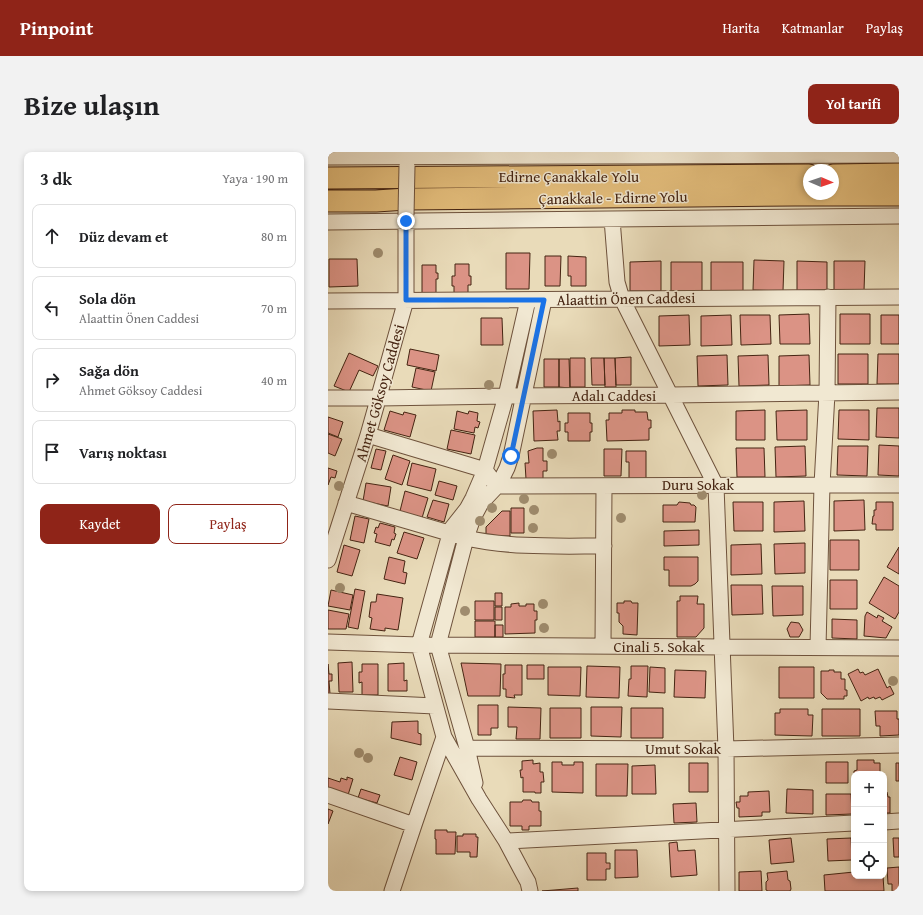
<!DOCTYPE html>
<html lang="tr">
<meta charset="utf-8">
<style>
body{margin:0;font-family:"Gentium Book Plus",serif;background:#f2f2f2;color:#202124}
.controls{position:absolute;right:12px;bottom:12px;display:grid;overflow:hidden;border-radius:8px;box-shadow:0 2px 6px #0003}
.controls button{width:36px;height:36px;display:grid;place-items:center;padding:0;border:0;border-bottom:1px solid #e0e0e0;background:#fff;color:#202124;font:20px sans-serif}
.compass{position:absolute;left:475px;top:12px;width:36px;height:36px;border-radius:50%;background:#fff;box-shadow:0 2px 6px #0003;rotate:92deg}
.stop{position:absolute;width:12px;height:12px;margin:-9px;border:3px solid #1a73e8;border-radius:50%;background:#fff}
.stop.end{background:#1a73e8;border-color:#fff;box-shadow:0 1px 4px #0008}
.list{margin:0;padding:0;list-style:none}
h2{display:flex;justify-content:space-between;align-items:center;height:52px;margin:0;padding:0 16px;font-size:17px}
h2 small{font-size:13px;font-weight:400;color:#757577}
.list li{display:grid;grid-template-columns:26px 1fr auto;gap:12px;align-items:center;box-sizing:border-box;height:64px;margin:0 8px 8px;padding:0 8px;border:1px solid #e0e0e0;border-radius:8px}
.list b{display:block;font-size:15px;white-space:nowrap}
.list p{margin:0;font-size:13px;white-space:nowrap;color:#757577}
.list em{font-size:13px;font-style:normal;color:#757577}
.actions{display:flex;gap:8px;padding:12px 16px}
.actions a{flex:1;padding:9px 0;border:1px solid #8f2418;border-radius:8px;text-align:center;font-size:14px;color:#8f2418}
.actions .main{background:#8f2418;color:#fff}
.icon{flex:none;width:22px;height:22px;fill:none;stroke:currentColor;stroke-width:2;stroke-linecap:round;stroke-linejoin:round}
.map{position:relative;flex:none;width:571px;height:739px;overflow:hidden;border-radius:8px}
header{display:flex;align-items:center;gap:24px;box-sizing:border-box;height:56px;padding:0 20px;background:#8f2418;color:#fff}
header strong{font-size:19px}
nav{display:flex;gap:22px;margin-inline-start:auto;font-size:14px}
.intro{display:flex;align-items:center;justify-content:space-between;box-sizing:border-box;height:96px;padding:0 24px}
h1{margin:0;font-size:28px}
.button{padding:10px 18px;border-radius:8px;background:#8f2418;color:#fff;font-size:14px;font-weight:700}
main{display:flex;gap:24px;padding:0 24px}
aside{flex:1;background:#fff;border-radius:8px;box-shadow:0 2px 6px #0003}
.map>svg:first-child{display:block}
</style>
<header>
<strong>Pinpoint</strong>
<nav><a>Harita</a><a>Katmanlar</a><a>Paylaş</a></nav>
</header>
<div class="intro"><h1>Bize ulaşın</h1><a class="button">Yol tarifi</a></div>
<main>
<aside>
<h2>3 dk<small>Yaya · 190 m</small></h2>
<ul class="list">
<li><svg class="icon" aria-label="ahead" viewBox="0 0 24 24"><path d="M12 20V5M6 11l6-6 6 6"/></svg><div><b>Düz devam et</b></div><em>80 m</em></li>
<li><svg class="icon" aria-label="left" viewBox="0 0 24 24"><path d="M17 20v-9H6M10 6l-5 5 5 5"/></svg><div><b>Sola dön</b><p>Alaattin Önen Caddesi</p></div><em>70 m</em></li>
<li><svg class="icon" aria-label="right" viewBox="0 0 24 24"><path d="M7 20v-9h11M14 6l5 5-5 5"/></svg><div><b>Sağa dön</b><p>Ahmet Göksoy Caddesi</p></div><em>40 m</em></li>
<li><svg class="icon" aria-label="arrive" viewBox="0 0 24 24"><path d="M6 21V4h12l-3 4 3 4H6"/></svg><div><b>Varış noktası</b></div></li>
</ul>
<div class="actions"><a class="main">Kaydet</a><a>Paylaş</a></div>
</aside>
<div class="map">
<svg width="571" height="739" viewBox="0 0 571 739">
<rect width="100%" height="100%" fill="#e9dbb9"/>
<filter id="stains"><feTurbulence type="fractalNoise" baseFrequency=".005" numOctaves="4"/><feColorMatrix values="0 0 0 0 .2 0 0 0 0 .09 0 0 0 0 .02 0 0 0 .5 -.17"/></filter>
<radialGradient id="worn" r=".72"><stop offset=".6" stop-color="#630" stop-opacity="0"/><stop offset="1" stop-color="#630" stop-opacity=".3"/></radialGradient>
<path fill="#db9385" stroke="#452412" d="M178,101H202L201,137H178Z
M217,104H233L232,134H217Z
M240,104L258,105V134H243V124H240Z
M1,107H29L30,134L1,135Z
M426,108L456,109L455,139L425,138Z
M333,109V139H302V110Z
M469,109L499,110V139H469Z
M506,109H537L536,139L506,138Z
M343,110H374V139H343Z
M383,110H415V140H383Z
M127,112H141V124H143V133H140V142H126V134H124V124H127Z
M94,113H108V121H110V127H108V144H94Z
M481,162L482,192H452L451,163Z
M512,162H542V192H512Z
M361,163L362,193L331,194V164Z
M403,163L404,193L373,194V164Z
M412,163H442L443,192L413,193Z
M553,163H571V192H553Z
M153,166H174L175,193H153Z
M82,197L111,203L108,219L79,213Z
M21,201L50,214L45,224L31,218L21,240L6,234Z
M510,202H540V232H510Z
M550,202H571V232H549Z
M399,203L400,233L370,234L369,204Z
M440,203L441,233L411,234L410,204Z
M481,203L482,233L451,234V204Z
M303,205V233H288L287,206Z
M242,206H257V235H242Z
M263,206H276L277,233H264Z
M276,206H287L288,235H277Z
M216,207H231V235H216Z
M231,207H241L242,236L231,235Z
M88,216L107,220L103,239L84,235Z
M549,256H571V286L548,285Z
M229,258L230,270L232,269V279H229L230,288L206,289L205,259Z
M294,258H307V260H319L320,268H323V276H321V288L279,289L278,268H281V261H294Z
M437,258V288H408V259Z
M479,258V288H449L448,259Z
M511,258H541V288L510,287Z
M62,259L75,263L76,260L88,263L82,285L56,278Z
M129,259L140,262L141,259L150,261L149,269L152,270L150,276L147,275L146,281L126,277Z
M240,261H262V271H264V280H262V289H240V280H237V271H240Z
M0,265L15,270L10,285L0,281Z
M123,278L147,283L143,302L119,297Z
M0,282L14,287L7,304L0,301Z
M551,293L571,294V324L550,323Z
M477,294L478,324L448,325L447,295Z
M510,294H540L539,324L509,323Z
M209,296H215V309H219V319H215V327H198L197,311H201L200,299Z
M408,296H436L437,325H409Z
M48,297L58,299L53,318L43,316Z
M276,297H294L293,324H276Z
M298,299H318V328H301V310H298Z
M65,303L82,309L74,333L57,327Z
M84,311L108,317L103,339L79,333Z
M0,316L9,319L7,326L3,325L0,333Z
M111,329L129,334L125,348L107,343Z
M38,331L63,335L60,354L35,349Z
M77,339L100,346L94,366L72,359Z
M105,348L121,352L116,370L99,365Z
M536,348L537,378L506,379V349Z
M476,349L477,379L446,380V350Z
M351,350L362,351L363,353H366L368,355L367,370H335V353H349Z
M405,350H435V379H406Z
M548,350H565V378H548V372H544L545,364H546V358H548Z
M183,356H196V381H183Z
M174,359H182V384H158V375Z
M27,364L41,367L36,391L22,388Z
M52,371L67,375L66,381L68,382L66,388L64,387L62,394L47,390L49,382L46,381L48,375L50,376Z
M371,378V393L336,394V379Z
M76,380L96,386L89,407L69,401Z
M502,388H531V418H502Z
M477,391V421L447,422L446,392Z
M433,392L434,422L403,423V393Z
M16,393L32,398L24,424L9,420Z
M571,395V422L559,415Z
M61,405L77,409L75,420L79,421L77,432L56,427Z
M336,405H370V429L367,432L363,434H341V418H336Z
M556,425L571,434V460L567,467L541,451Z
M502,428H529V457H502Z
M403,433H434L435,462L404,463Z
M444,434H475V463L445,464Z
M27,437L37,439L30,477L20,475Z
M3,438L25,443L22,458L0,454Z
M167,441H174V454H167Z
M49,442L75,446L70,478L57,476V479L42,477L44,466L41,465L43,450H48Z
M352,444H370L369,452H376V476L368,485H349V449H352Z
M147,449H166V468H147Z
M296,449H303L304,451H310L309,483L295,482V474L291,470V461H289V451H296Z
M191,451V454H198V452H206V459H209V468H207V481L177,482V455H183V452Z
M167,455H174V468H167Z
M0,458L21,462L18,477H0Z
M539,460L549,466L550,463L556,466L554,469L564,475L558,486L536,484L537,464Z
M504,467L529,468V487L504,486Z
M147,469H167V485H147Z
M463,470L471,471L475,478L471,485H462L459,477Z
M167,473H175V485H167Z
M24,510L25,540H11L10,511Z
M76,511V529L79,528V539H60V512Z
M133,511L173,512L172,544H140Z
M0,512L1,522H4V529H1L2,542H0Z
M34,512H50V543H34V530L31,531V520H34Z
M177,513H194V543H186L187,546L178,545V537H175V522H177Z
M199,513H216V527H199Z
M259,514L292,515L291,546L258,545Z
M303,514H320L319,545L300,544L301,527H303Z
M220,515H253L252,544L220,543Z
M322,515L337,516V541L321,540Z
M451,515H486V546H451Z
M530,517L532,521L535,520L537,523L550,517L559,536L562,534L566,542L554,548L552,545L547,547L546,545L541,547L540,545L533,549L520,522Z
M347,518L378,519L377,546L346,545Z
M501,518H506V520H513V527H517V538H519V544H516V547H499L493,541V519H501Z
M150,553H170V576H163V583H150Z
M180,555L213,556L212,587H188L189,575H180Z
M263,555H294L293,585L263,584Z
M222,556H253V586H222Z
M303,556H335V586H303Z
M452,557H480V563H485L484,584L447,583V561H452Z
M494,557H532V584H494Z
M547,559H569V567H571V583L552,584V574H548Z
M90,569V581L93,582V593L63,586L64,570Z
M72,605L89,610L84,628L66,623Z
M205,608V612L212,611V620H215L216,630H213V641H207V640H195V625L193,626L192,618H194V609Z
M529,608H546V611H552V622H526V626V619L529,618Z
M224,610H234V613H246V610H255V641L224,640Z
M498,610H520V631H498Z
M361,611H380V640H361Z
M568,611H571V629H568Z
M268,612H300L299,644H268Z
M327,613L328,642H304V614Z
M19,625L25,627L20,643L0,636V626L12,630L13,626L19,628Z
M33,637L52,643L49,651L30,646Z
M459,637L485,638V662L458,661Z
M441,639L442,660H434V664L411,665V656H409L408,650H412V644H420V640Z
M556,640H559L560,645H562V661H556Z
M498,642H523L524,662L498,663Z
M195,648H203L204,650H211V659H213V674H201V678H194V674H182V650H194Z
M368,651L369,670L346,671L345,652Z
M0,657L5,659L0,672Z
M107,678H119V680H128L127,702H108V687H107Z
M135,682H148V685H150L149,705H142V700H129V684H135Z
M463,686L466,710L443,712L441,688Z
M523,686L524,708L500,709L499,687Z
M565,686H571V705H566Z
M349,690L350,699L367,698L369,723L343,725L341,691Z
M287,698H309L310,725L287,726Z
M259,701H278V711H282V717H278V728H259Z
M571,715V739H564V732H560L559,716Z
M433,719L434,739H411V720Z
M459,719L460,728L462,729L463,737L462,739H440L438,738V730L440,728L439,721Z
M526,720V724H555L556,739H497L496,723Z
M250,736V739H214Z"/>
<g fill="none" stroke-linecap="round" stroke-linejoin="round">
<defs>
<path id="minor" d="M0,5L571,3
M284,67L289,130L294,147L388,334L398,597L399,739
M0,70L571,64
M200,148L178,244L157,318L145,346L139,357L124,376L122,382L91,493L116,585L151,647L178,689L195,721L200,730L202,739
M0,149L571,145
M0,246H51L178,244L343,243L571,240
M40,283L157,318L169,334L494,333H571
M18,351L138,386C184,396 230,394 276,394
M0,408L40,283L78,148V69
M0,490L91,493L571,496
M275,494L276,334
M490,495L494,333L499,241L500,145
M0,549L107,554
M139,596L398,597L571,593
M147,631L139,596L110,493L138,386L145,366L153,351L169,334L173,328L179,316L183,304L216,148
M0,643L86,673
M556,670L571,669
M178,689L526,671
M64,739L86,673L116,585"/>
<path id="highway" d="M505,23L571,22
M0,26L481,23
M0,49H48L79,47L466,43H571"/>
</defs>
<use href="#minor" stroke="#6e523c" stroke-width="17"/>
<use href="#highway" stroke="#452412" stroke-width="23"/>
<use href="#minor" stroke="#f1e8d2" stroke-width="15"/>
<use href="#highway" stroke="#e4be7c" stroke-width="21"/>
<defs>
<path id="minor-bridge" d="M78,63L79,14"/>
</defs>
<use href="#minor-bridge" stroke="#6e523c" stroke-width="17" stroke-linecap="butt"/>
<use href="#minor-bridge" stroke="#f1e8d2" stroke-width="15"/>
</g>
<g fill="#9f8c6e">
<circle cx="50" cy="101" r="5"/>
<circle cx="161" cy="233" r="5"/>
<circle cx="224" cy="302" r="5"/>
<circle cx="11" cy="334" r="5"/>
<circle cx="374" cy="343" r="5"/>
<circle cx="196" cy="347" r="5"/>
<circle cx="164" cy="356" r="5"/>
<circle cx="206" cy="358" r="5"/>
<circle cx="293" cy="366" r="5"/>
<circle cx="152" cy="369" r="5"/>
<circle cx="205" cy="376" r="5"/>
<circle cx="12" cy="436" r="5"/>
<circle cx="215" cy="452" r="5"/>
<circle cx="137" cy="459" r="5"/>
<circle cx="216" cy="476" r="5"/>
<circle cx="565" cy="529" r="5"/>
<circle cx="31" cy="601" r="5"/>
<circle cx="40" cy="606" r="5"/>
</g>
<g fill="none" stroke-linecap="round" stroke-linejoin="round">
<path stroke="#1a73e8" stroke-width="5" d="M78,69V148H216L183,304"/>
</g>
<g text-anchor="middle" stroke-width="3" stroke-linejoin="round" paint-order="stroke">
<g font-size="15" fill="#452412" stroke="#f1e8d2">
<text x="241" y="30">Edirne Çanakkale Yolu</text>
<text transform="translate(285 46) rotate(-1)" y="5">Çanakkale - Edirne Yolu</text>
<text transform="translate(298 147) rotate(-1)" y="5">Alaattin Önen Caddesi</text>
<text transform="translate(52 241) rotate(-74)" y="5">Ahmet Göksoy Caddesi</text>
<text x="286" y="249">Adalı Caddesi</text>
<text x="370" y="338">Duru Sokak</text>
<text x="331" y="500">Cinali 5. Sokak</text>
<text x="355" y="602">Umut Sokak</text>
</g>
</g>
<rect width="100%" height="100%" filter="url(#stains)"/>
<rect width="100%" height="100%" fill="url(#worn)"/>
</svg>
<div class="controls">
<button>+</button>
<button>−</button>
<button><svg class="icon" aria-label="locate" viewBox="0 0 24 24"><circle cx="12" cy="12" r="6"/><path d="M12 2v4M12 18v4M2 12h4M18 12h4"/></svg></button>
</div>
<svg class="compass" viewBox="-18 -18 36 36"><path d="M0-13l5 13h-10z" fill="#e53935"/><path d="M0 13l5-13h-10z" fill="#757577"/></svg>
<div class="stop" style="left:183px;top:304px"></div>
<div class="stop end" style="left:78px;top:69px"></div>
</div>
</main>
